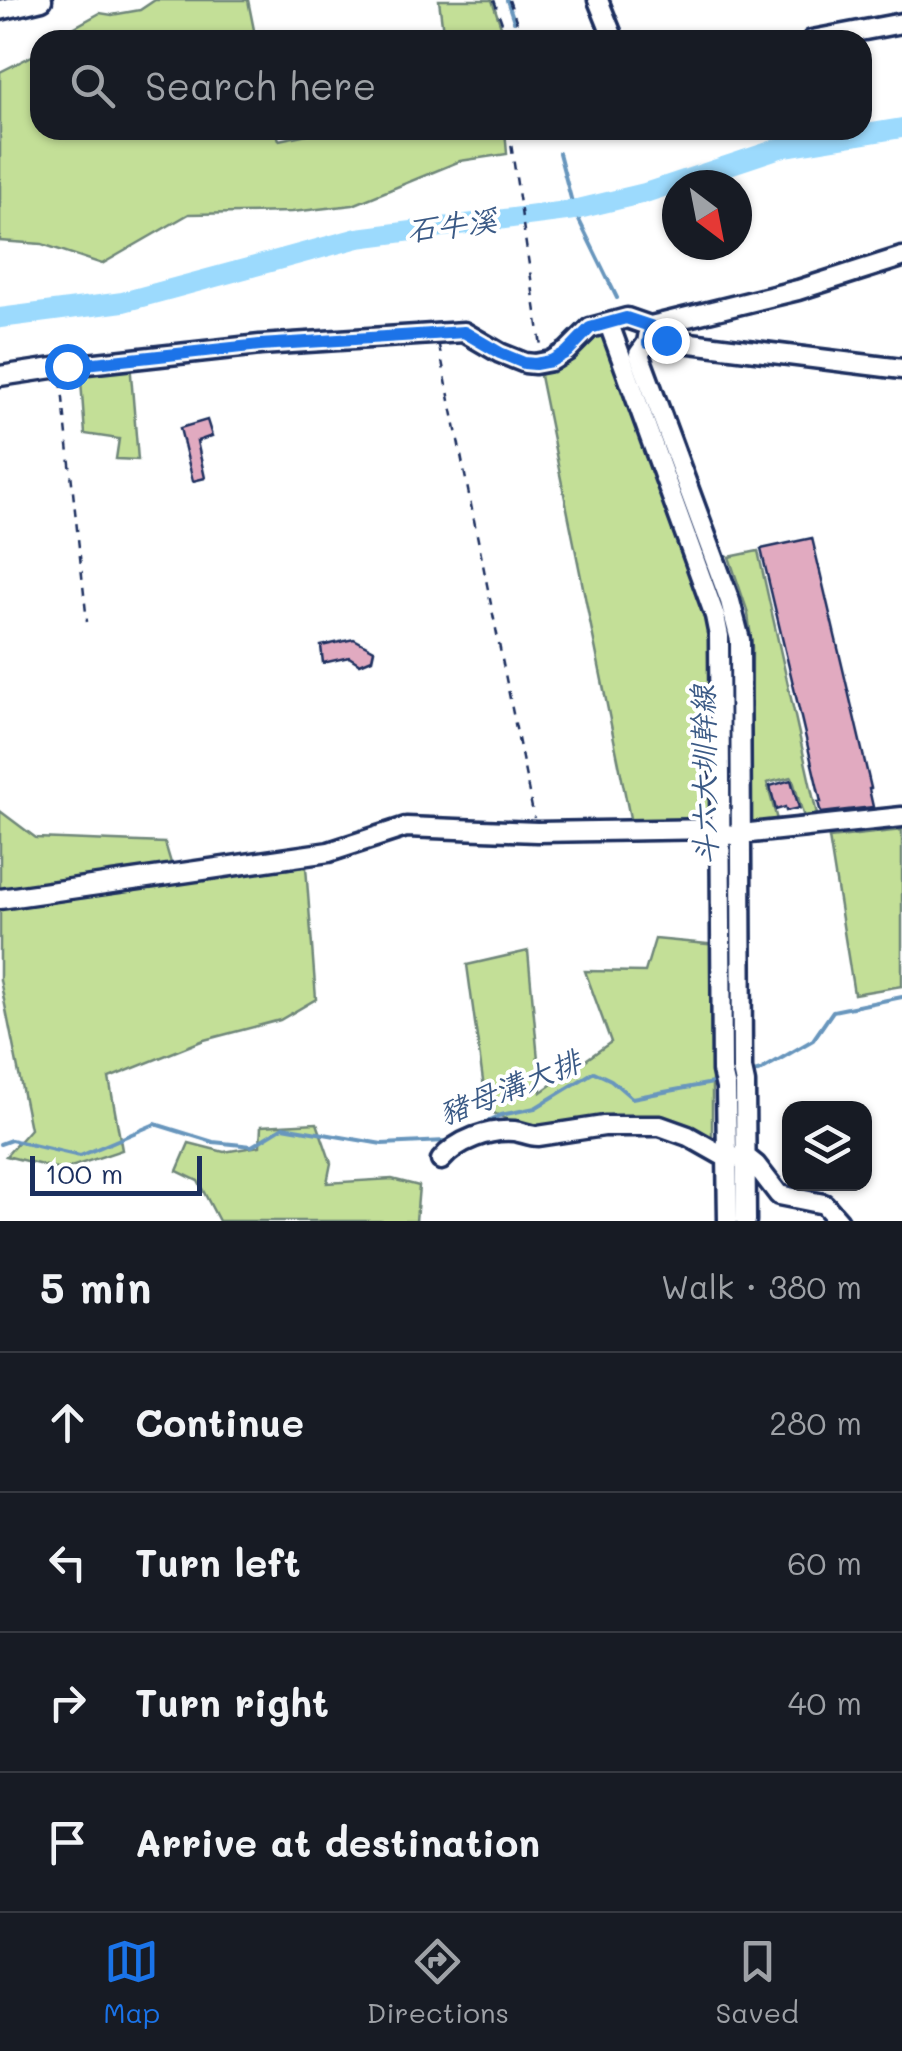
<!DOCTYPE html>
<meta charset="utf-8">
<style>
body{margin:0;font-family:Mali,"LXGW WenKai TC",sans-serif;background:#20242c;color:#f1f3f6}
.controls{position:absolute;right:30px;bottom:30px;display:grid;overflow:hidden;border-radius:20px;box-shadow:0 2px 8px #0004}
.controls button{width:90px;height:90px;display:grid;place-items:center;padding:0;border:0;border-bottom:2px solid #363941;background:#171b24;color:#f1f3f6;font:50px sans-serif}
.compass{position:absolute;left:662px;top:170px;width:90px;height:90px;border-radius:50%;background:#171b24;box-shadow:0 2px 8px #0004;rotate:148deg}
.scale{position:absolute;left:30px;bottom:25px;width:172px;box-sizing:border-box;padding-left:10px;border:5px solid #1b2f5e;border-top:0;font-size:28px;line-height:35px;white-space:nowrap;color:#1b2f5e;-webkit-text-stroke:8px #fff;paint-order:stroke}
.stop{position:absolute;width:30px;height:30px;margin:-22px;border:8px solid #1a73e8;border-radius:50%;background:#fff}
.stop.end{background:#1a73e8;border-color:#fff;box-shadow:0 2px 10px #0008}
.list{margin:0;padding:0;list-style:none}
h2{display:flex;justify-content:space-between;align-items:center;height:130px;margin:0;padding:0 40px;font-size:42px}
h2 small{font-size:32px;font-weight:400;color:#9ea1a6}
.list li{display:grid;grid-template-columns:65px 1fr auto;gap:30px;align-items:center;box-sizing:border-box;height:140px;padding:0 40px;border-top:2px solid #363941}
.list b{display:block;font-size:38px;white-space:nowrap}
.list em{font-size:32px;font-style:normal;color:#9ea1a6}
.icon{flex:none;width:55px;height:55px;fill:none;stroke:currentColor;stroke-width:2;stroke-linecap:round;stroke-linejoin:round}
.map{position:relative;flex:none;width:902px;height:1221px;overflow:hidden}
.search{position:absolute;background:#171b24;box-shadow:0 2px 8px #0004;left:30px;right:30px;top:30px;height:110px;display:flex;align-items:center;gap:25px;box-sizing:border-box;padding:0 35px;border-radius:30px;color:#9ea1a6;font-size:38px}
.sheet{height:690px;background:#171b24}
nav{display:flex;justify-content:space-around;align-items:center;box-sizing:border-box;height:140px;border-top:2px solid #363941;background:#171b24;font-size:28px;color:#9ea1a6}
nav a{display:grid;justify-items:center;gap:5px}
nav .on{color:#1a73e8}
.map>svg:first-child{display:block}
</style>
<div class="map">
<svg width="902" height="1221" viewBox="0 0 902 1221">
<rect width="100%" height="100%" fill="#fff"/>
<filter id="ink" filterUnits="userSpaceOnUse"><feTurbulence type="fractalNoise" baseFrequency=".01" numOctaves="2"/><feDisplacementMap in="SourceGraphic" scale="20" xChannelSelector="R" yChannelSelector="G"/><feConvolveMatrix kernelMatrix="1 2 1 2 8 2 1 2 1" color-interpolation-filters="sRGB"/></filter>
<g filter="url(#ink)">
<path fill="#c3df97" stroke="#6f877a" stroke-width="2.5" d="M155,0H248L256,40H65L73,28L100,13L112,15L140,10Z
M439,0H492L503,32L493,35L496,40H444Z
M40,52V130H276L279,140L326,130H505L507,154L460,161L353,205L292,212L189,214L102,264L42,244L0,241V72Z
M609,324L709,610L715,646L719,823H631L538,366Z
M130,362L138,460L116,459L119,439L85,434L80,367Z
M758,551L818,819L805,821L792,777L767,783L777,820L751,823L752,647L748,613L729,557Z
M0,811L36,838L165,843L173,870L0,892Z
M902,830V986L854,994L829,838Z
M306,867L316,999L280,1020L204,1040L109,1078L122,1150L62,1170L6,1156L30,1129L0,980V905L17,900Z
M655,939L717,945L712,1048V1140L667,1119L610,1115L543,1129L522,1126L487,1110L467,965L528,951L541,1092L611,1042L585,971L645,972Z
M317,1123L331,1163L327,1183L392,1179L419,1186L416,1221H219L198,1181L177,1171L189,1143L224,1152L260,1146L261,1126Z"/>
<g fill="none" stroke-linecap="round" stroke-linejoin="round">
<path stroke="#6896bd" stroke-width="4" d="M507,0L514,21
M559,153L574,210L617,298
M703,554L720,607
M730,961L732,1076
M747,1074L761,1070L813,1040L833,1011L902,997
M471,1129L501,1115L535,1108L594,1072L611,1080L632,1098L718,1082
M0,1144L11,1140L80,1156L155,1124L213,1142L252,1146L283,1127L382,1144L446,1141L454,1138"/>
<path stroke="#9cdafd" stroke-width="20" d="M0,318L123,302L358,238L574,210L645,193L780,148L902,128"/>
</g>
<path fill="#e1aac0" stroke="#1b2f5e" stroke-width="2.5" d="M207,420L212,436L197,441L205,478L193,481L180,428Z
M812,538L871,788L869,789L873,807L821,813L818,802H821L761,549Z
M354,639L374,650L372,659L360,664L349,657L323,663L321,646Z
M791,780L799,808L786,811L785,807L776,810L770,786Z"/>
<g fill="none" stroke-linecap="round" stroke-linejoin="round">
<defs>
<path id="minor" d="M598,0L614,40
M0,10L42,0
M812,40L902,23
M609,324L715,616L719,636L722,1071L726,1088L728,1221
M650,326L647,343L639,354L730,601L740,640L742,1069L745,1083L746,1221
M647,343L666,340L902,369
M0,376L60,367L260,345L464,332L500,353L525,363L535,364L551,361L567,351L590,328L627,318L650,326L659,324L798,290L902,257
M0,899L329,852L406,827L537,832L717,829L722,835L741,834L902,817
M441,1160C457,1140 489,1129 514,1131C523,1132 529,1136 538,1136L604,1126H660L688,1136L727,1158L746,1157L756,1165L779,1195L824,1204L839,1221"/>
</defs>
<use href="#minor" stroke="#1b2f5e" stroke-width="25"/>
<path stroke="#1b2f5e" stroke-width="2.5" stroke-dasharray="8 8" stroke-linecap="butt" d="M494,0L508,40
M509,0L523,40
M509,130L541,346
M439,346L534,818
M61,380L87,622"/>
<use href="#minor" stroke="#fff" stroke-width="18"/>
</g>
</g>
<g fill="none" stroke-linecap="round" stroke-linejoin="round" filter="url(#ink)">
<path stroke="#1a73e8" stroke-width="12" d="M67,366L260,345L464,332L500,353L524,363L535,364L551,361L567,352L590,328L626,318L650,326L648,343L666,340"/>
</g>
<g text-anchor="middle" stroke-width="8" stroke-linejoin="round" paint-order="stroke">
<g font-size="30" font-style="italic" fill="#3b5a86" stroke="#fff">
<text transform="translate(452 226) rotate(-7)" y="10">石牛溪</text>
<text transform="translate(705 775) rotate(-91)" y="10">斗六大圳幹線</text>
<text transform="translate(510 1088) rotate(-22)" y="10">豬母溝大排</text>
</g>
</g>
</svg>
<div class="controls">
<button><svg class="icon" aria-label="layers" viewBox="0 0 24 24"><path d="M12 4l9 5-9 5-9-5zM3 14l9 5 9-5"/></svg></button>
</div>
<svg class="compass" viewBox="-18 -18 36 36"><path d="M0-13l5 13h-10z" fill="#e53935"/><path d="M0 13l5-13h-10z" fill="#9ea1a6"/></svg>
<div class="scale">100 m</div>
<div class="stop" style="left:67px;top:366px"></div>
<div class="stop end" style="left:666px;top:340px"></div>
<div class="search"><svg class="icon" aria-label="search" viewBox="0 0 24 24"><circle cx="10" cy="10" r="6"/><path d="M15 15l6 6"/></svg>Search here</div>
</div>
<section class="sheet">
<h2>5 min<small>Walk · 380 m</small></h2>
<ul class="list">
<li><svg class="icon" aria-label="ahead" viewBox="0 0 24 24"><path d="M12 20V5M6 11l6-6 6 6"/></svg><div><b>Continue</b></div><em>280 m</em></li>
<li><svg class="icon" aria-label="left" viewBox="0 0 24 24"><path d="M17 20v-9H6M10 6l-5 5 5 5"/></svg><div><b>Turn left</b></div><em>60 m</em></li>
<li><svg class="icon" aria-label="right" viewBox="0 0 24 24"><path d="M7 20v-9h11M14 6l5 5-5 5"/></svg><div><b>Turn right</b></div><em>40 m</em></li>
<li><svg class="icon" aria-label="arrive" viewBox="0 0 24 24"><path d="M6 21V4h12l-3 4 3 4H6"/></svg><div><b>Arrive at destination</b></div></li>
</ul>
</section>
<nav>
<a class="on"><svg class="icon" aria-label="map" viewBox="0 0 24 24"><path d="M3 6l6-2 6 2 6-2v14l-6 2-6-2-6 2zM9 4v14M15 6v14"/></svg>Map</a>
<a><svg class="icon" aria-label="directions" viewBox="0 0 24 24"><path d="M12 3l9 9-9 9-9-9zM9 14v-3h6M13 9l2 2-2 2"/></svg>Directions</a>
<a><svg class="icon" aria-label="saved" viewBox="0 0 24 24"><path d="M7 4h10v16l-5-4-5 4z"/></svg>Saved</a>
</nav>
